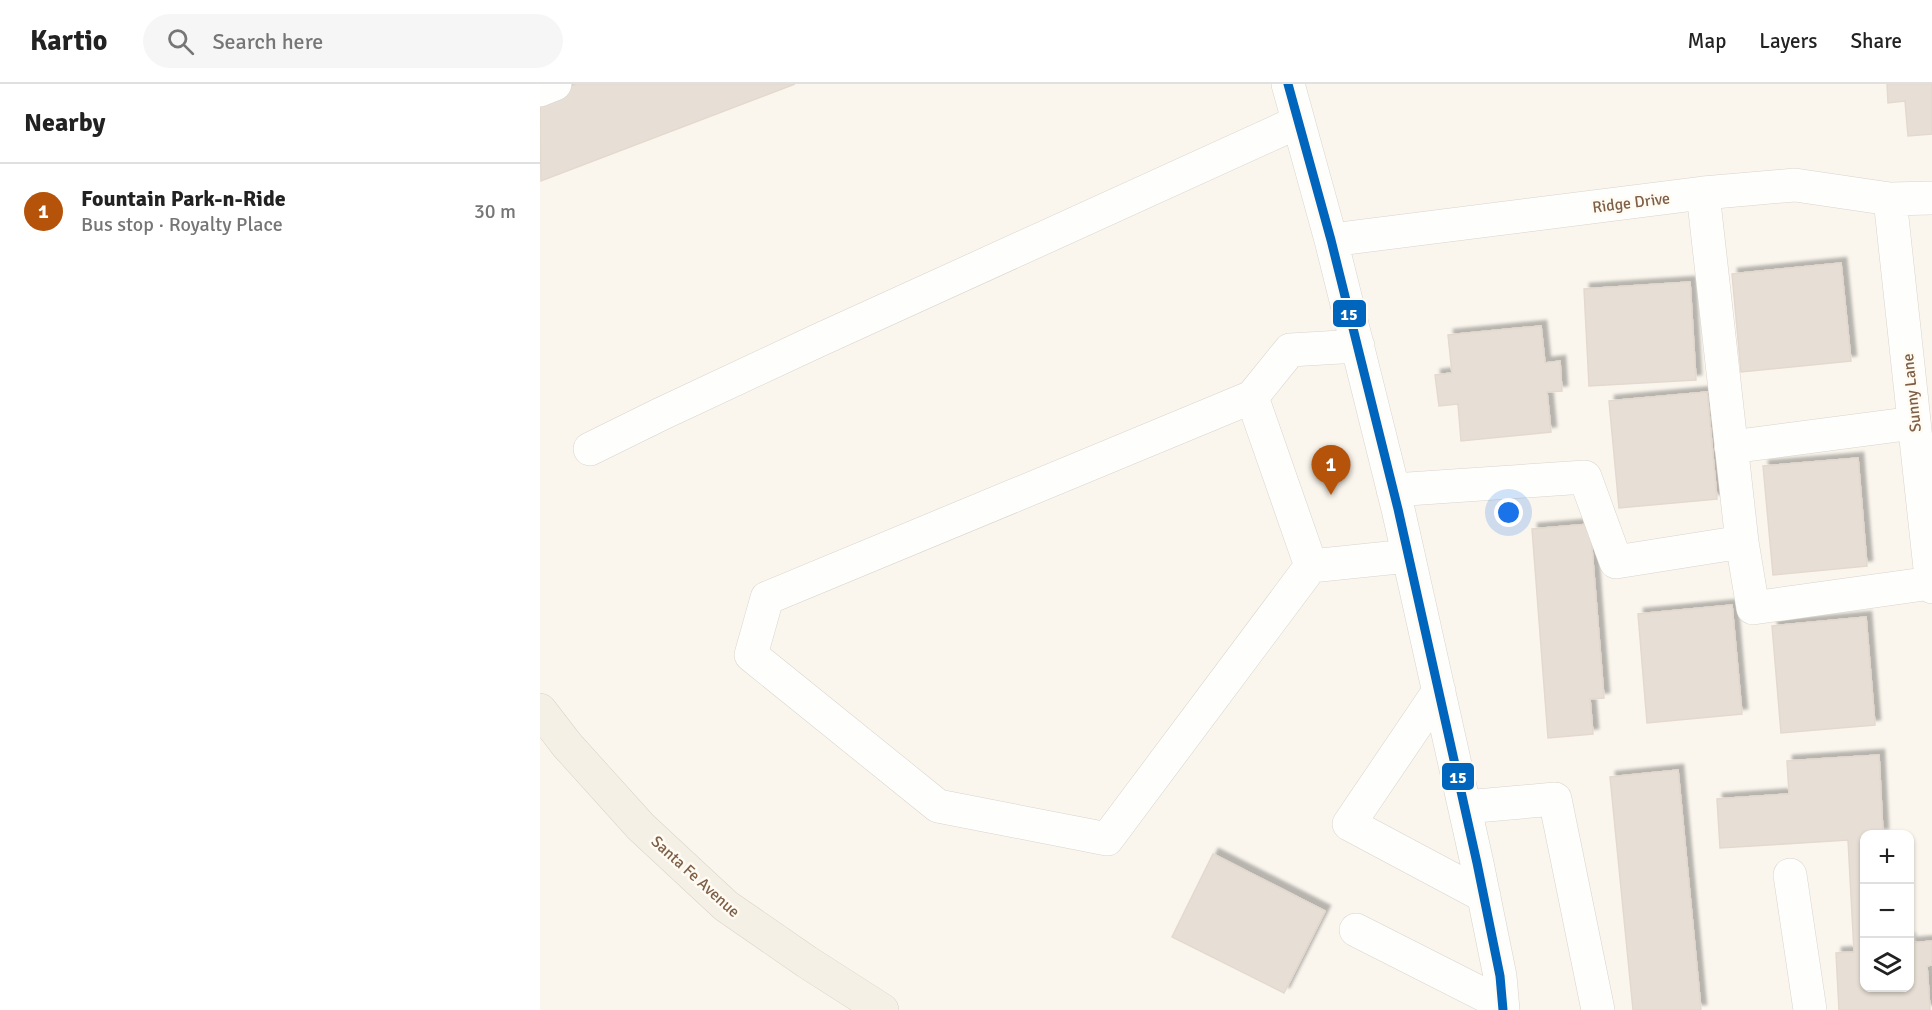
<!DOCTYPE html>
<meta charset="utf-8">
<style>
body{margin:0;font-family:Signika,sans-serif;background:#f6f6f6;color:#222}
.controls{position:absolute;right:18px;bottom:18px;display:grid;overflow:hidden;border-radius:12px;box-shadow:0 2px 4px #0004}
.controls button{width:54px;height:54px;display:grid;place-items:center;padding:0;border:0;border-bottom:2px solid #e0e0e0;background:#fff;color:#222;font:30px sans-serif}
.you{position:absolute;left:969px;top:429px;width:21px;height:21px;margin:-15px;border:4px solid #fff;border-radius:50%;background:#1a73e8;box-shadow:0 0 0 9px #1a73e833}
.badge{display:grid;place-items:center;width:39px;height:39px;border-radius:50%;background:#b45309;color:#fff;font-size:20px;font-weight:700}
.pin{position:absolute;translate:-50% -50px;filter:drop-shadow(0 2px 3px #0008)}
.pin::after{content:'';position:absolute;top:32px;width:21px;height:18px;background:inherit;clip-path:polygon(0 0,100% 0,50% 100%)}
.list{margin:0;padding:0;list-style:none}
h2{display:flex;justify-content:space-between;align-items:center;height:78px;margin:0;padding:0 24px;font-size:26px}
h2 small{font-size:20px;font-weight:400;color:#767676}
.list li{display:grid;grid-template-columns:39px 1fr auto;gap:18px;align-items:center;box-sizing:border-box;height:96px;padding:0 24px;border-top:2px solid #e0e0e0}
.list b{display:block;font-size:22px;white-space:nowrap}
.list p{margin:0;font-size:20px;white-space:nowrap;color:#767676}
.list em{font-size:20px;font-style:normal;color:#767676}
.icon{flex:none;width:33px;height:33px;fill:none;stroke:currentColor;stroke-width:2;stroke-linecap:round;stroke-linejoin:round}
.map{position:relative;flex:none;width:1392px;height:926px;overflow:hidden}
header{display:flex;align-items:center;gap:36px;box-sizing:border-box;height:84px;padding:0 30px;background:#fff;border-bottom:2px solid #e0e0e0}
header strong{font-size:28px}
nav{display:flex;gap:33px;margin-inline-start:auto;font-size:21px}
.search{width:420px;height:54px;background:#f6f6f6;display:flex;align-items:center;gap:15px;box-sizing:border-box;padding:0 21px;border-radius:33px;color:#767676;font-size:22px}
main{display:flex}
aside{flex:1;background:#fff}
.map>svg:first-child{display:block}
</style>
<header>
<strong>Kartio</strong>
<div class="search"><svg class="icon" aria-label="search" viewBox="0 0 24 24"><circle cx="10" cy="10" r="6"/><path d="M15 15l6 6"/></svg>Search here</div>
<nav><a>Map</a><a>Layers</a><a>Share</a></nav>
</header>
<main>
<aside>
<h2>Nearby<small></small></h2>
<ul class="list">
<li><span class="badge">1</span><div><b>Fountain Park-n-Ride</b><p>Bus stop · Royalty Place</p></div><em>30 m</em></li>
</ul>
</aside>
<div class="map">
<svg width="1392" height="926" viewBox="0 0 1392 926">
<defs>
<filter id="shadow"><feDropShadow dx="5.5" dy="-5.5" stdDeviation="1.5" flood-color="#0004"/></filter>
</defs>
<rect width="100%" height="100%" fill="#faf6ee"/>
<path fill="#e7dfd5" stroke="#e4d9cf" stroke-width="1.5" filter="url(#shadow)" d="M37,0H255L1,97L0,14Z
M1347,0H1392V50L1368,52L1365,17L1348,19Z
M1301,179L1311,277L1201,288L1192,190Z
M1150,198L1156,296L1049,302L1044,205Z
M1001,242L1005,279L1020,277L1022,307L1007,308L1011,348L921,357L918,320L899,322L895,291L912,289L908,251Z
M1167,308L1177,415L1079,424L1069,317Z
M1318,374L1327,482L1233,491L1223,382Z
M1050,440L1064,614L1050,615L1053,650L1008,654L992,445Z
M1192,521L1202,630L1107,639L1098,530Z
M1326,533L1335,641L1241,649L1232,542Z
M1339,671L1343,750H1324V904H1370V854V859L1392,857V881L1387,882L1390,926H1299L1296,869L1314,868L1308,756L1180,764L1177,715L1249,710L1247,677Z
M1138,686L1161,926H1093L1070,693Z
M673,770L785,827L744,909L632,853Z"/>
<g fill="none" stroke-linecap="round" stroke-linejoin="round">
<defs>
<path id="minor" d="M748,0L791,156L858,425L937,779L960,892L963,926
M0,6L15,0
M1163,109L1202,458
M1350,115L1392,503
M791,156L1163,109L1255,101L1350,115L1392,114
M818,262L750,266L712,313L227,514L211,571L398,722L567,755L771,482L868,472
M712,313L771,482
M1191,363L1374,339
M50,365L121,330L277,257L758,38
M853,406L1045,393L1076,478L1202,458L1213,524L1391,499
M899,607L809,740L944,812
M925,723L1015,715L1058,926
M1250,791L1270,926
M816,846L962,920"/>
<path id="major" d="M0,626L27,661L101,743L186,822L267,878L342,926"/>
</defs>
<use href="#minor" stroke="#d9d3cc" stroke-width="34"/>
<use href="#major" stroke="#dcd2ca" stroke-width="34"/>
<use href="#minor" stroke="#fefefc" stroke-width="33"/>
<use href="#major" stroke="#f4f0e6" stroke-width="33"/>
<defs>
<path id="bus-1" d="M748,0L791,156L858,425L937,779L960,892L963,926"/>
</defs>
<use href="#bus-1" stroke="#fffbf2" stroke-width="14"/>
<use href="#bus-1" stroke="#0065bd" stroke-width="9"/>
</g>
<g text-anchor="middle" stroke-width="5" stroke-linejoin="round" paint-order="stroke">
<g font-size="16" fill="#7d5f48" stroke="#fffbf2">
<text transform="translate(1091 118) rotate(-7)" y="6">Ridge Drive</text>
<text transform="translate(1371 309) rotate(-96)" y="6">Sunny Lane</text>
<text transform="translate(156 792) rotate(42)" y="6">Santa Fe Avenue</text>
</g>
</g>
<g stroke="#fffbf2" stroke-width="2">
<rect x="792" y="215" width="35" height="29" rx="6" fill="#0065bd"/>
<rect x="901" y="678" width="34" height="29" rx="6" fill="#0065bd"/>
</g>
<g font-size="16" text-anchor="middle" font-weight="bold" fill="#fff">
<text x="809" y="236">15</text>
<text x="918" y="699">15</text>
</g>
</svg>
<div class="controls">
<button>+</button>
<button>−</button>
<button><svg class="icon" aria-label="layers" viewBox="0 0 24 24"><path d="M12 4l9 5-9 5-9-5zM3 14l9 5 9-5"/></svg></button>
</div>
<div class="you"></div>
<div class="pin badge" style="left:791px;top:411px">1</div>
</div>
</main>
